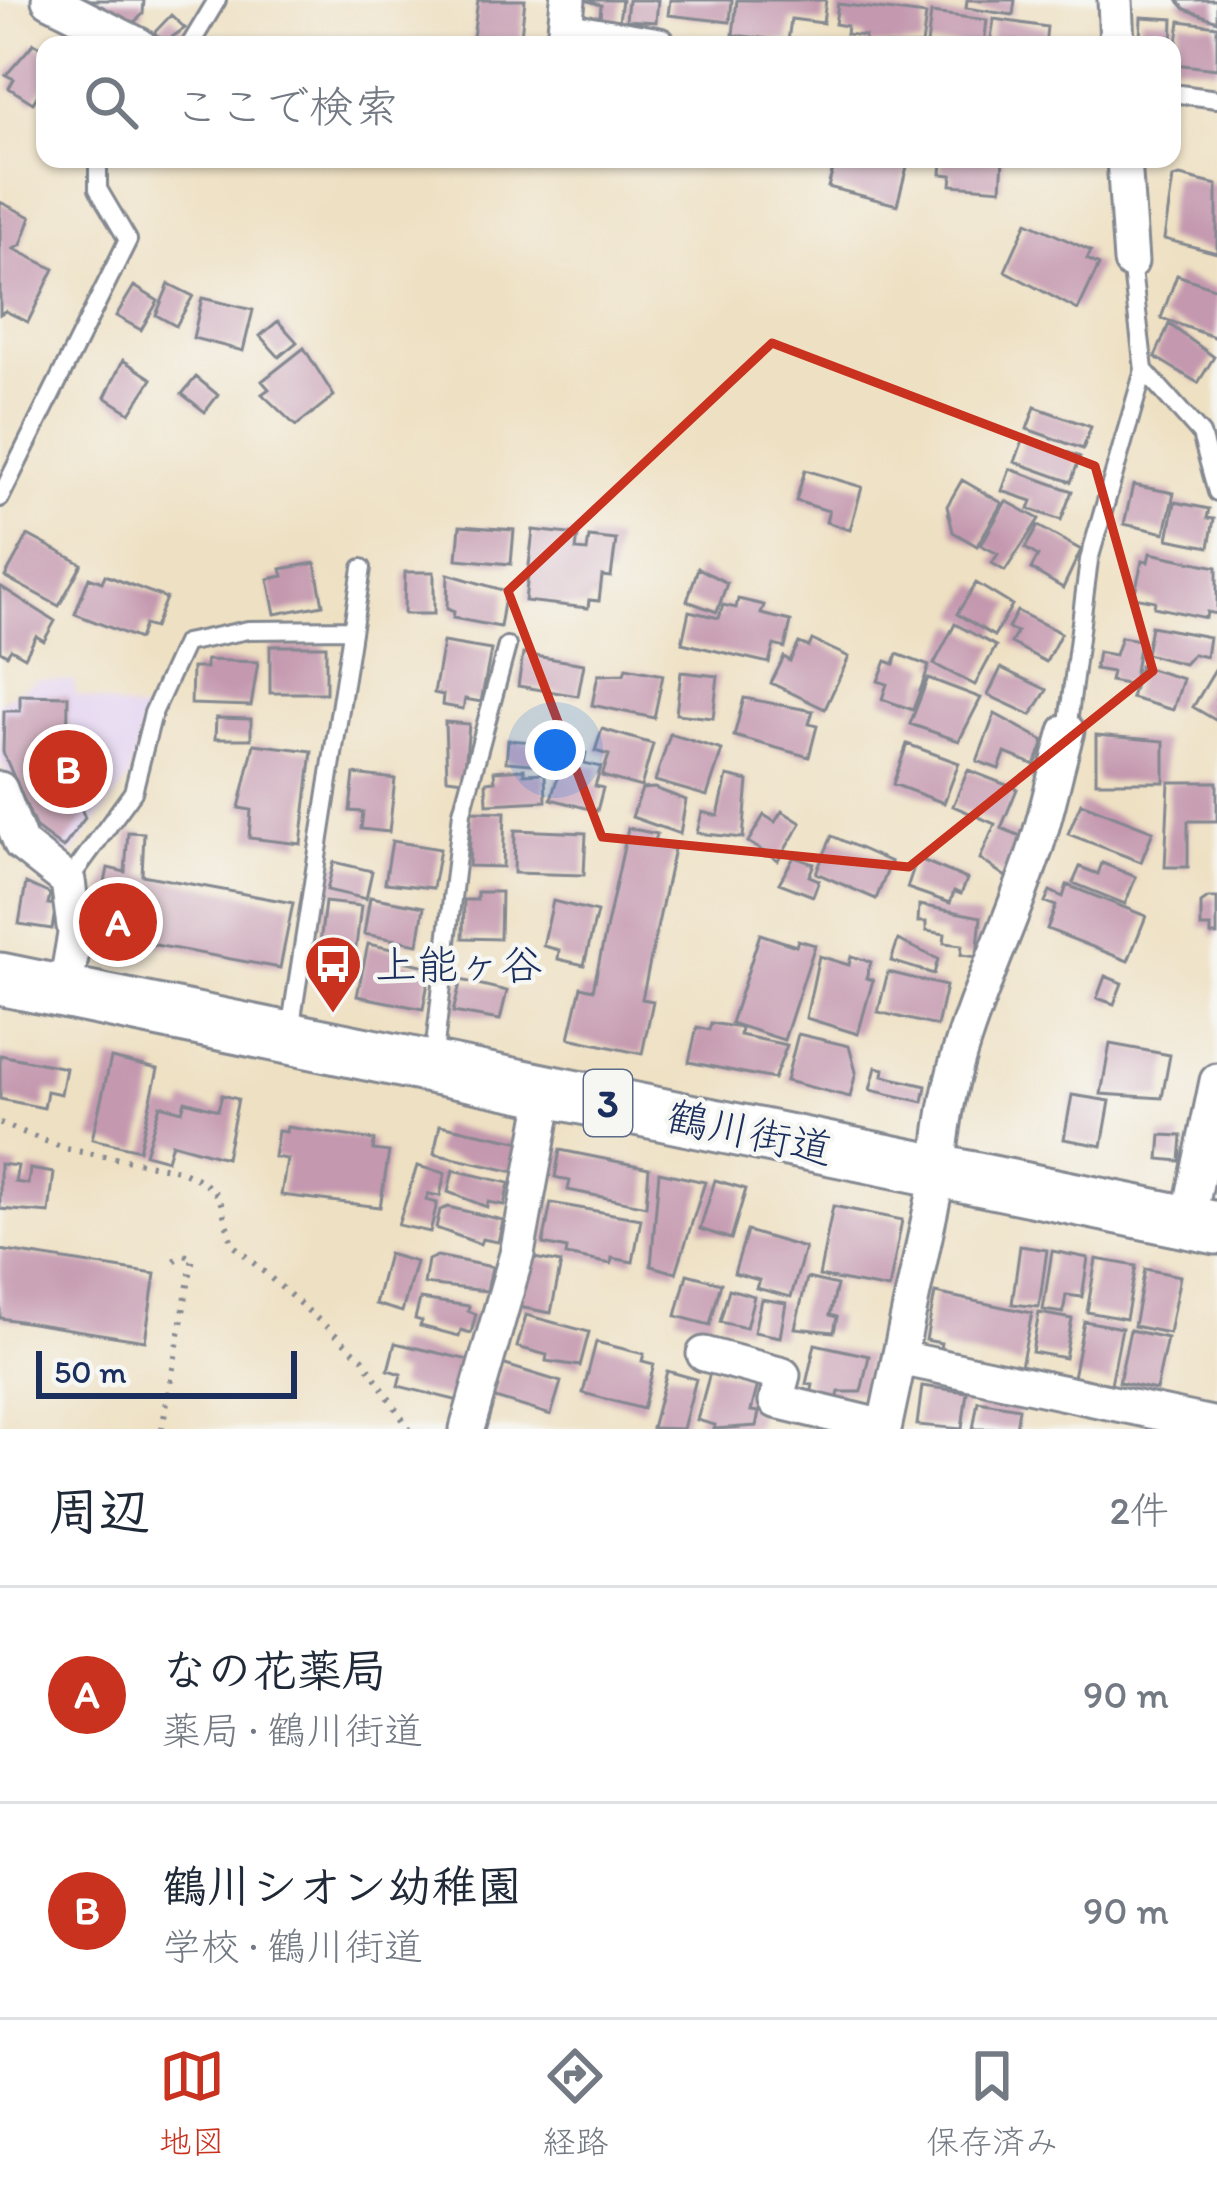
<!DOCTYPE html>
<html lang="ja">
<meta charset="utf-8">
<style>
body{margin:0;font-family:Itim,"Klee One",sans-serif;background:#f6f6f7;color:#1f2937}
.scale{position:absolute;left:36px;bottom:30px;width:261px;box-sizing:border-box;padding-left:12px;border:6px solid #1b2f5e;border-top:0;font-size:33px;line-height:42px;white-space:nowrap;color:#1b2f5e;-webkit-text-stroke:9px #f6f6f2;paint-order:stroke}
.you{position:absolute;left:555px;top:750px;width:42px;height:42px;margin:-30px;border:9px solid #fff;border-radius:50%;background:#1a73e8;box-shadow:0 0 0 18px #1a73e833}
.badge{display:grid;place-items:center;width:78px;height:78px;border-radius:50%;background:#c8321e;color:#fff;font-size:39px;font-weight:700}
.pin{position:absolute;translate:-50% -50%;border:6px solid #fff;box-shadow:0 3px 12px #0006}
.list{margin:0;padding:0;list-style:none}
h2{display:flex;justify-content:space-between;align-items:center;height:156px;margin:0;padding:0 48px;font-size:51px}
h2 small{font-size:39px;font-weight:400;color:#747a83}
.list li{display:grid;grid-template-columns:78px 1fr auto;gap:36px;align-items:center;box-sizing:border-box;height:216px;padding:0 48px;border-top:3px solid #e0e1e3}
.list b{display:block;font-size:45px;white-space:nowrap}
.list p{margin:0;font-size:39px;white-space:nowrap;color:#747a83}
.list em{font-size:39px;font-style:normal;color:#747a83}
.icon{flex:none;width:66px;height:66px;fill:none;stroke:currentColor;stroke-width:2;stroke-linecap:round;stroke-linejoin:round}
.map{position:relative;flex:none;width:1217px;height:1429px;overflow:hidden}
.search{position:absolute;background:#fff;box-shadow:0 3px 9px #0004;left:36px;right:36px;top:36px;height:132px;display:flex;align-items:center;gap:30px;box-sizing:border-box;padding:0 42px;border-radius:24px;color:#747a83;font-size:45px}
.sheet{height:588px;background:#fff}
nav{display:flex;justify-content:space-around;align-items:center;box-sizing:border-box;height:168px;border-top:3px solid #e0e1e3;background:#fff;font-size:33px;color:#747a83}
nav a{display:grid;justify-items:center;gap:6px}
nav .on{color:#c8321e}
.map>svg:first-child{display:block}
</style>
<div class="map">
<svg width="1217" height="1429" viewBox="0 0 1217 1429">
<rect width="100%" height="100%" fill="#f6f6f2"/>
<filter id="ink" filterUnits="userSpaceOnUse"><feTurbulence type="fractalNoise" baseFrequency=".00833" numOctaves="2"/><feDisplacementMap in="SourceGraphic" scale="24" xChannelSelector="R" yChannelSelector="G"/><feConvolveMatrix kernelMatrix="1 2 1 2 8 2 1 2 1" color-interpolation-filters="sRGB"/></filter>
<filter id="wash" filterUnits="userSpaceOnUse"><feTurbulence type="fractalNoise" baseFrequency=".004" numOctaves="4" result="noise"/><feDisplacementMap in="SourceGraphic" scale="48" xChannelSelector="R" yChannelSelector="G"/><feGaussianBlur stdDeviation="2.7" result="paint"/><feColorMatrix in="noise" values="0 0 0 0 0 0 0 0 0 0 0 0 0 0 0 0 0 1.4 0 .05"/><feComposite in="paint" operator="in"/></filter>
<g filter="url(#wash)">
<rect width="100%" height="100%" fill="#eee0c2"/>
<path fill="#e4d3f2" d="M37,679L74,681L76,695L145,713L128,780L70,857L56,858L30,836L0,758V702Z"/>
<g id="blocks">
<path fill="#c498af" d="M84,0H144L143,14L133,23Z
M478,0H525L520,45H472Z
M585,0H622L619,20L600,18L601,5Z
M628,0H658L656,22L626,20Z
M670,0H732L730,22L668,15Z
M737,0H826L823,23L791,19L788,41L733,35Z
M967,0H1015L1013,15L966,8Z
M1177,0H1217V21L1185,9Z
M838,4L926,15L922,45H864L865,36L846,34L847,26L835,24Z
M931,13L987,20L984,45H927Z
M171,15L185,28L165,42L154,33Z
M1141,17L1173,19L1172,45L1140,41Z
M994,19L1047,27L1045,45H990Z
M1180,21L1217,26V69L1174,64Z
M34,43L45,50V83L33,103L9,88L14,79L6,75Z
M836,159H909L897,205L828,187Z
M942,159H1003L1001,189L951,185L952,175L941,174Z
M1180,176L1217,185V253L1164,239L1173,178Z
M0,202L31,217L21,245L14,249L54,269L28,322L5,311L0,314Z
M1027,222L1091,251L1087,259L1099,265L1078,310L1005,271Z
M1177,275L1217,289V338L1161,318Z
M169,284L193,296L176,326L156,315Z
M134,286L158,301L141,330L116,316Z
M202,298L253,310L243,351L193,338Z
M278,321L297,342L279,357L260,336Z
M1169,324L1214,357L1198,383L1155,357Z
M304,348L334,396L296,426L262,394L269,389L262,381Z
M123,360L152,379L130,413L105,397Z
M196,377L218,395L205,412L182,394Z
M1035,407L1091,427L1083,449L1027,429Z
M1024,437L1080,457L1071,482L1015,462Z
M1010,469L1072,491L1061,520L1029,509L1032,501L1002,491Z
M805,470L862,487L850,530L826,522L829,511L796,501Z
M962,480L1002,503L977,546L953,532L947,506Z
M1133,485L1174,493L1165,533L1124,524Z
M1006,501L1039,519L1005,571L992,563L998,554L981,545Z
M1175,502L1209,509L1207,518L1214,519L1209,547L1168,539Z
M460,526L514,530L511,564L457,559Z
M1038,526L1081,550L1063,588L1031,569L1038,556L1025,548Z
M533,530L578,535L576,550L587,551L589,537L616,540L611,577L602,576L599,601L589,600L588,608L525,601Z
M28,535L82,564L59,606L5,577Z
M1150,553L1217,567V614L1207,612L1206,618L1154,607L1155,601L1134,597L1142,561L1148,562Z
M315,563L323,605L275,614L268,579L283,576L281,569Z
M698,568L727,583L717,612L687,601Z
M405,572H434V614H404Z
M448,574L506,591L500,627L453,618L454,612L447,609Z
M105,575L166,598L154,628L144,625L139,639L75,614L89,577L102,582Z
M976,583L1012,605L994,636L957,614Z
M0,586L55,621L44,641L36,636L25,657L11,649L7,655L0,651Z
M738,599L764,605L761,614L791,621L785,648L774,645L769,663L682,643L689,611L719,618L723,605L736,608Z
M1017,611L1061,633L1046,662L1011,643L1017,632L1008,628Z
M955,624L996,646L975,685L934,664Z
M1151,626L1209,637L1206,657L1193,654L1184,664L1146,654Z
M1121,637L1140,640L1133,685L1110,681L1112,672L1095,669L1098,652L1115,655Z
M812,640L849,657L825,709L771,683L784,657L790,661L799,643L809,647Z
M443,642L491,650L481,702L465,699L463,709L442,705L443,695L434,693Z
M270,646H326V693H270Z
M523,654L584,664L578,696L518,686Z
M897,654L929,666L913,710L882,699L887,684L878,681L886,661L894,664Z
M206,660L258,662L251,706L191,704L192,668H206Z
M1140,666L1183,679L1173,710L1131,698Z
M1217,667V721L1193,707Z
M626,668L663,675L654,718L592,705L598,675L624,674Z
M1001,668L1047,690L1031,715L988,695Z
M681,672L718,676L713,718L676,714Z
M928,678L981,698L959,741L910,724Z
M20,695L68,696L67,774L85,818L63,848L36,828L3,752L4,711H20Z
M744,698L813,711L809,724L817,726L809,757L734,736Z
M995,714L1044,741L1035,765L1005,753L999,769L977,761Z
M216,718L251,719V739H215Z
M445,722L469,724L464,780L447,778Z
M602,729L653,744L641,787L602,776L609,755L595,751Z
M670,734L722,750L707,796L655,781Z
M1096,735L1164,741V782H1096Z
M533,736L558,739L555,766L506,762L508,740L533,742Z
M254,744L312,751L301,844L249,838L251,810L239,808Z
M907,744L959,763L944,803L893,784Z
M566,748L586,753L584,763L601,767L595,786L603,788L597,811L551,799Z
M524,769V774L545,773L546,801L487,804L486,782L495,781L494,771Z
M968,770L1017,789L1001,828L1023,837L1006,877L980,859L995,824L953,806Z
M354,774L395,779L389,832L361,829L363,812L350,811Z
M727,776L748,781L743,838L697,833L702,812L718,816Z
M1169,782H1217V821H1188V867H1165Z
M654,788L686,800L680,834L632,817L642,789Z
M1081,803L1153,831L1141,862L1068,834Z
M471,811L505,812L503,867L469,866Z
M782,811L801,823L778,861L748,842L764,815L775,822Z
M628,828L657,834L654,845L674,849L642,999L653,1001L642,1054L569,1038L581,987L593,990Z
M515,830L586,833L584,875L514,873Z
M128,832L144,833L142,875L293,903L280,968L85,932L91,896L102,898L108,868L125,872Z
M832,836L891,862L876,899L816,873Z
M392,841L440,849L433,888L385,883Z
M794,857L814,864L809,876L819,880L813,896L779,883Z
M917,858L967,879L961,894L954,891L950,903L907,888Z
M334,862L372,871L366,899L327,890Z
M1102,863L1136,877L1125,904L1073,883L1080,867L1098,874Z
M26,883L50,894L48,904L56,905L52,929L19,924Z
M1067,885L1146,916L1128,961L1047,929L1056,906L1045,902L1050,891L1063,897Z
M477,892H501L500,939L463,938L464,900H477Z
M370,897L424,907L418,944L364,934Z
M1208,898H1217V935H1211V927H1201V903Z
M553,901L597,912L584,965L558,959L559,950L543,946Z
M325,902L361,906L355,955L347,953L345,971L317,968Z
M919,905L981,917L977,957L961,955L962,945L944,943L945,934L926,931V922H918Z
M760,934L796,946L798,940L815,945L784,1040L731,1023Z
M898,940L938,959L934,974L891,961Z
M368,944L401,951L399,960L431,967L423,1009L357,996Z
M819,956L849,965L851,956L871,962L866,978L873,980L858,1034L806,1018Z
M888,972L946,986L937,1026L878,1012Z
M1105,976L1122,983L1114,1004L1097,998Z
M461,980L507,991L500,1020L453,1012Z
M711,1023L741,1028L740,1035L787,1045L774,1079L689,1062L697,1027L709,1030Z
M798,1034L849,1046L856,1072L850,1097L786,1081Z
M1110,1044L1170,1055L1162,1098L1101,1094Z
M0,1055L66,1068L61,1094L47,1091L44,1108L0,1099Z
M111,1058L158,1069L139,1150L92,1139Z
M876,1067L884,1069L883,1076L926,1086L923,1102L870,1090Z
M222,1095L238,1099L226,1158L172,1143L167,1160L145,1154L160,1105L182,1111L185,1101L218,1110Z
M1072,1095L1110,1101L1102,1146L1064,1139Z
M440,1125L521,1142L515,1172L434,1154Z
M287,1127L374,1140L373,1150L389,1152L380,1207L281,1195L287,1159L274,1157L278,1131L286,1132Z
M1161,1135L1182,1136L1180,1161L1159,1159Z
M560,1150L649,1168L646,1206L568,1190L570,1181L555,1177Z
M0,1164L18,1166L15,1182L28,1184L30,1169L54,1173L49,1213L0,1209Z
M417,1166L445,1173L440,1196L428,1194L426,1200L437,1203L430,1232L398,1225Z
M453,1170L509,1183L504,1205L488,1202L487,1207L448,1192Z
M659,1172L705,1182L676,1273L651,1266Z
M715,1180L746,1189L731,1239L700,1229Z
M551,1203L641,1219L633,1262L612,1258L611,1264L566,1255L567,1249L543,1244Z
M833,1206L902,1220L889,1289L819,1276Z
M448,1207L503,1220L498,1242L482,1239L480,1244L436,1228L440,1210Z
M747,1231L805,1248L791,1297L756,1288L759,1280L734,1273Z
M1020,1246L1047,1250L1039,1307L1012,1304Z
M0,1250L155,1274L145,1341L0,1318Z
M1052,1251L1088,1258L1082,1297L1066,1295L1063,1313L1043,1310Z
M388,1254L416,1262L402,1312L375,1304Z
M437,1256L492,1267L487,1291L424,1284L428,1260Z
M529,1257L561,1263L551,1313L519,1307Z
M1096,1259L1136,1266L1126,1319L1087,1312Z
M1145,1269L1180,1276L1169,1333L1134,1326Z
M687,1274L721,1283L710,1325L676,1316Z
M807,1278L837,1285L830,1315L837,1317L834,1332L795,1328Z
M729,1289L754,1296L746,1328L720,1322Z
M935,1293L1032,1313L1021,1366L940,1349L941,1343L926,1340Z
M420,1299L469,1306L468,1311L476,1314L471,1333L461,1330L459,1336L420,1326L422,1321L415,1319Z
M761,1299L786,1303L780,1337L754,1332Z
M1039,1313L1072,1319L1065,1358L1032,1352Z
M526,1315L589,1332L580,1366L546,1361L547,1355L517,1347Z
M1084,1321L1122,1328L1111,1384L1073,1377Z
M1130,1330L1167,1338L1156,1390L1119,1382Z
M596,1342L644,1354L642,1361L654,1364L643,1409L583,1393Z
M395,1343L469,1360L459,1401L398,1386L401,1374L388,1370Z
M815,1344L869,1356L861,1392H839L837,1400L811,1394L813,1385L806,1384Z
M502,1364L561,1382L551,1415L492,1397Z
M711,1369L759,1381L751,1411L759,1412L756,1426L714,1429L715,1425L697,1420Z
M667,1371L696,1379L683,1429L652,1428Z
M922,1386L967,1392L962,1429L917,1425Z
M978,1401L1019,1408L1016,1429H973Z"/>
</g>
</g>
<g filter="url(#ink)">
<use href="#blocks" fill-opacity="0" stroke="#848890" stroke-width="3"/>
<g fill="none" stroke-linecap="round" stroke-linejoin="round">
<defs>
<path id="lane" d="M190,45L217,0
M1172,93L1217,99
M1131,262L1144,370L1201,434L1217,492
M0,498L128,240L98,189V159
M1067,731L1089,560L1144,370
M68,881L133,792L153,713L185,643L248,630L352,629
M290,1031L362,568
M433,1063L462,812L507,646"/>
<path id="street" d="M49,0L139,45
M568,0L565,29L659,45
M1115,0L1117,45
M1124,159L1131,262
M0,789L21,844L68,881L75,934L65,991
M1188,1222L1217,1081
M704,1354L783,1375L776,1401L884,1427
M900,1358L1217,1425
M467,1429L517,1254L547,1091
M884,1429L939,1171C945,1045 999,961 1036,847C1048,809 1056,769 1067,731"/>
<path id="primary" d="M0,979L1217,1228"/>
</defs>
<use href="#lane" stroke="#848890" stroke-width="22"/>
<use href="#street" stroke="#848890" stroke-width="39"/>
<use href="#primary" stroke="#848890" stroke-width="57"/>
<path stroke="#848890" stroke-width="6" stroke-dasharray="3 9" stroke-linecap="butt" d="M0,1123L66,1149L179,1170L202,1181L219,1196L232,1244L363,1359L409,1429
M162,1429L193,1257L183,1255L171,1263"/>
<use href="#lane" stroke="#fff" stroke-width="16"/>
<use href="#street" stroke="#fff" stroke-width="33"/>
<use href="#primary" stroke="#fff" stroke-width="51"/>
</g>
</g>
<path fill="none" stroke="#c8321e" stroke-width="9" stroke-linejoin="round" d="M772,343L1095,466L1153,671L909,867L602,837L508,591Z"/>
<defs>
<symbol id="bus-pin" viewBox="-11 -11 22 30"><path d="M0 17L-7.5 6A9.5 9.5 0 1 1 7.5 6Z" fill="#c8321e" stroke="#f6f6f2"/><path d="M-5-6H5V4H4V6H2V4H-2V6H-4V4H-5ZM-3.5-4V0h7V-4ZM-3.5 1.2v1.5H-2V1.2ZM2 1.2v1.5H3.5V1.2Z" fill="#fff"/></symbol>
</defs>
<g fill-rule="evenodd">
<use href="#bus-pin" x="300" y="931" width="66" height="90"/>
</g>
<g text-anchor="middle" stroke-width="9" stroke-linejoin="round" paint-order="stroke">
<rect fill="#f6f6f2" stroke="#5d6b8a" stroke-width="3" x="584" y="1070" width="48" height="66" rx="9"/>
<g font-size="39" font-weight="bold" fill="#1b2f5e">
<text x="608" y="1117">3</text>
</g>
<g font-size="42" fill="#1b2f5e" stroke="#f6f6f2" text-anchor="start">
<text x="375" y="979">上能ヶ谷</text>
</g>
<g font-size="42" fill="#1b2f5e" stroke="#f6f6f2">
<text transform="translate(750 1132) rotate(12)" y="15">鶴川街道</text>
</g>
</g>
</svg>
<div class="scale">50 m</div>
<div class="you"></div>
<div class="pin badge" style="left:118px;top:922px">A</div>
<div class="pin badge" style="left:68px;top:769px">B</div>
<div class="search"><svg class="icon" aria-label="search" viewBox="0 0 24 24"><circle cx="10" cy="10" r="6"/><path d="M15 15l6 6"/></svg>ここで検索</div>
</div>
<section class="sheet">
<h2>周辺<small>2件</small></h2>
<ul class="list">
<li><span class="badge">A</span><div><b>なの花薬局</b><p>薬局 · 鶴川街道</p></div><em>90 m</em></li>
<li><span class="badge">B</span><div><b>鶴川シオン幼稚園</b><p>学校 · 鶴川街道</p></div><em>90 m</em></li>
</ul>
</section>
<nav>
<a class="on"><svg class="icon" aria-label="map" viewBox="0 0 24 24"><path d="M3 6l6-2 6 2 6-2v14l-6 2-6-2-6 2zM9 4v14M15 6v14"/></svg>地図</a>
<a><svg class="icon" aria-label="directions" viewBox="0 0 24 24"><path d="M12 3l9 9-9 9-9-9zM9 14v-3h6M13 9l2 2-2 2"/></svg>経路</a>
<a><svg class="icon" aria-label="saved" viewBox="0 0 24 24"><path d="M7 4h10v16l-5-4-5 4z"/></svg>保存済み</a>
</nav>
